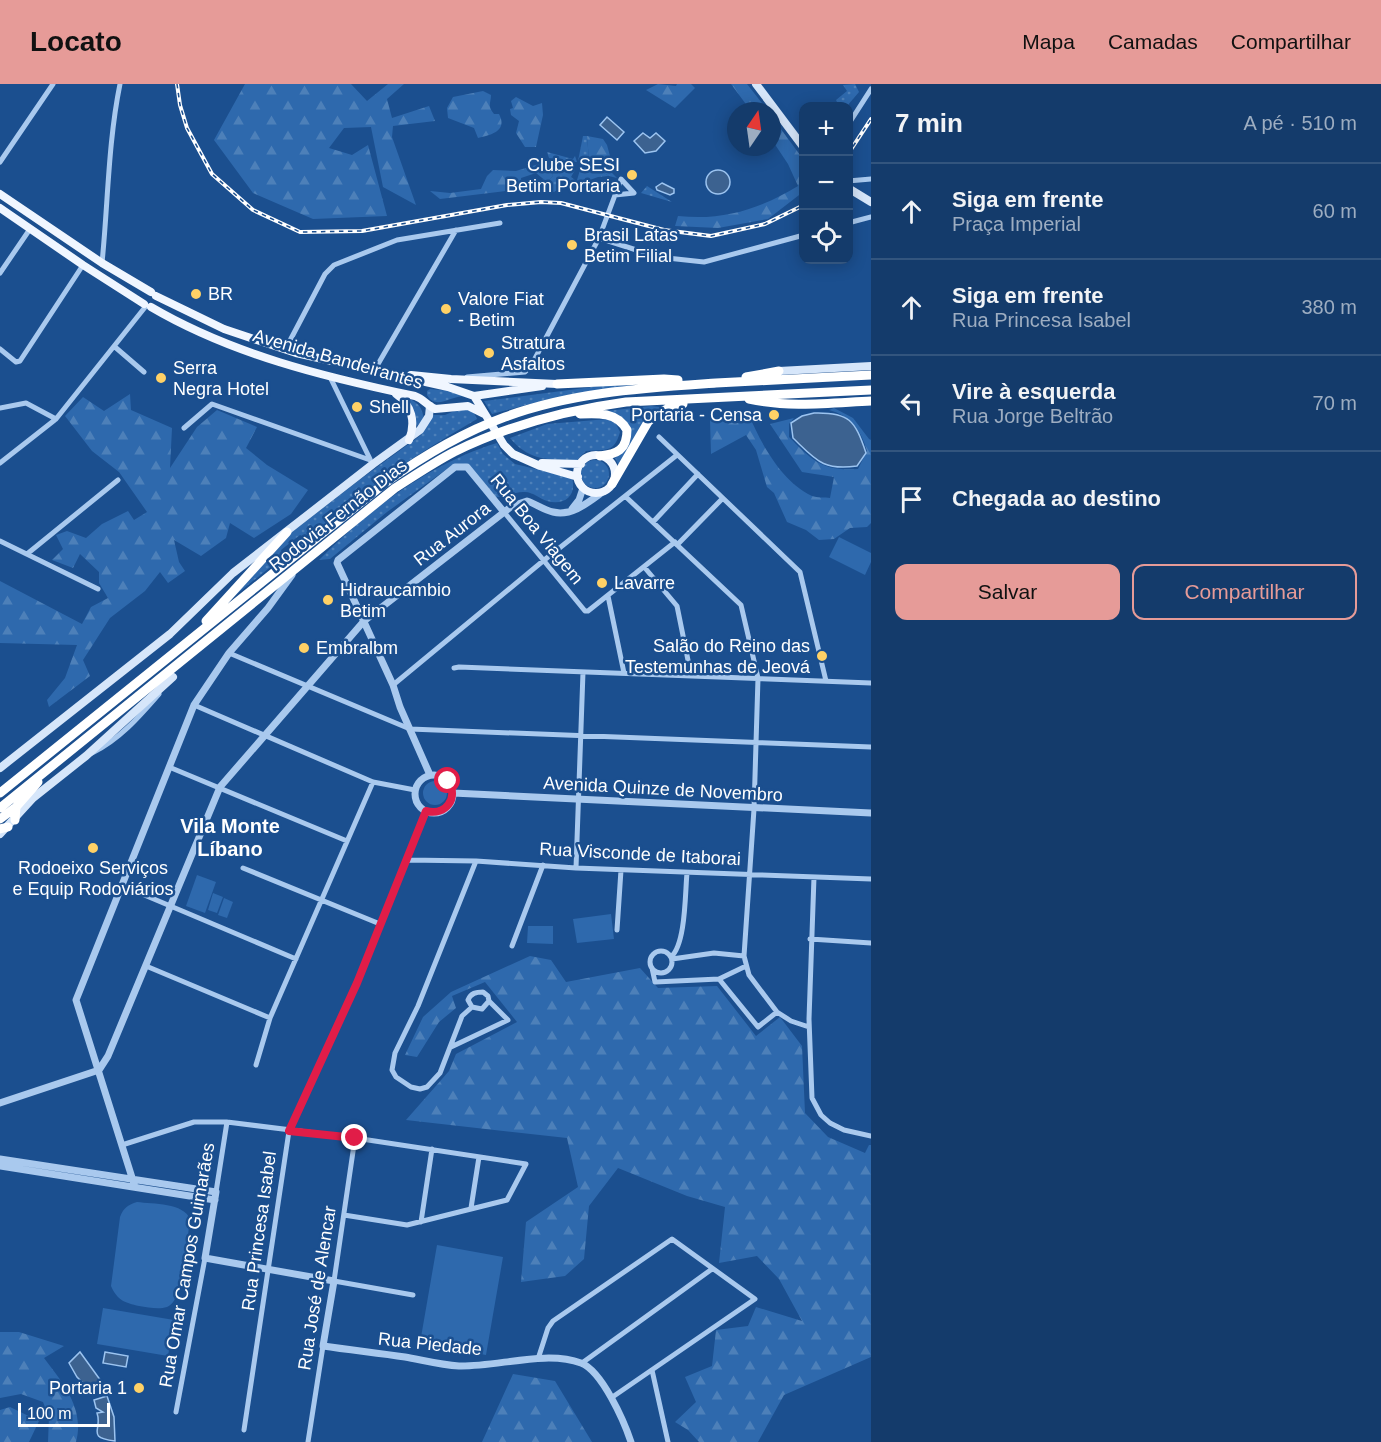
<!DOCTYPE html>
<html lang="pt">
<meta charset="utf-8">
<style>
body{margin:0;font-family:Helvetica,sans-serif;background:#1d4271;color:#f1f3f6}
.controls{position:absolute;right:18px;top:18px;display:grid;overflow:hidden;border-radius:12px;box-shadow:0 3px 15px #0003}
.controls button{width:54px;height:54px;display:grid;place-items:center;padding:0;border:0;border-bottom:2px solid #33557e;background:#143b6b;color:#f1f3f6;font:30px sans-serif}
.compass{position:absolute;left:727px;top:18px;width:54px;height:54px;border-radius:50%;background:#143b6b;box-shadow:0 3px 15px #0003;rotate:13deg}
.scale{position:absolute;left:18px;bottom:15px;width:92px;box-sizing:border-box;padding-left:6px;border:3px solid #fff;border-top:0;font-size:16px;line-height:21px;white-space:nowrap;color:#fff;-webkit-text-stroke:4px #1b4f8f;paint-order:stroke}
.stop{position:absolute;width:18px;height:18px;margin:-14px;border:4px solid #e11d48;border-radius:50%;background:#fff}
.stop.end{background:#e11d48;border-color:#fff;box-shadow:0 2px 6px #0008}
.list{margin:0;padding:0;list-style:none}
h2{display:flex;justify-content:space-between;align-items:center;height:78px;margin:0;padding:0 24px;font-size:26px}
h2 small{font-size:20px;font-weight:400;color:#9dadc1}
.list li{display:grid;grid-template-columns:39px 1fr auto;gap:18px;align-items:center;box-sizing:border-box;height:96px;padding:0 24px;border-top:2px solid #33557e}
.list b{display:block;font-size:22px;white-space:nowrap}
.list p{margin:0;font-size:20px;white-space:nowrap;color:#9dadc1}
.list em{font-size:20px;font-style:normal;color:#9dadc1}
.actions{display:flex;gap:12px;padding:18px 24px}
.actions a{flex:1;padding:14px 0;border:2px solid #e69b98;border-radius:12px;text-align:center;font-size:21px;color:#e69b98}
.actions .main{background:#e69b98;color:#111}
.icon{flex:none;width:33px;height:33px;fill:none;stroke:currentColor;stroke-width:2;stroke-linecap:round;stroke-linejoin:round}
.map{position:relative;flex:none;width:871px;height:1358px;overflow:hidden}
header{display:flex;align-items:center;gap:36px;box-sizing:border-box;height:84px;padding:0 30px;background:#e69b98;color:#111}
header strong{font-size:28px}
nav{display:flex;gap:33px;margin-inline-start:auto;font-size:21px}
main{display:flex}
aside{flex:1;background:#143b6b}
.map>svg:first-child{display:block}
</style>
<header>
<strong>Locato</strong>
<nav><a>Mapa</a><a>Camadas</a><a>Compartilhar</a></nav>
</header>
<main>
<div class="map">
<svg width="871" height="1358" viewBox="0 0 871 1358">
<defs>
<pattern id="grass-dots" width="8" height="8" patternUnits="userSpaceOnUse" patternTransform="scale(1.5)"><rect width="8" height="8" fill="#2e69ad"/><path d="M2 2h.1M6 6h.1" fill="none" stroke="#4d80b9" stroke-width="1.8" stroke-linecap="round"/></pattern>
<pattern id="forest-firs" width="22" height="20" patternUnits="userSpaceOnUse" patternTransform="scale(1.5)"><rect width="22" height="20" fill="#2e69ad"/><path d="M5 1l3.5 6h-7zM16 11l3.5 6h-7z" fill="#4d80b9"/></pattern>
</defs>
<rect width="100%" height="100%" fill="#1b4f8f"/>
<path fill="url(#grass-dots)" d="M855,0L859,8L847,22H831L837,18L836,16L847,7L843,1Z
M583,52H587L589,76L578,77Z
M547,68L573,75L575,72L577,78H565L549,74Z
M585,79L609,86L617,94L609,92L599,86L579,96L576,101L581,99V103L559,105L554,108H533L543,95L547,98L553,92L550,81C556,79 570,81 575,86L571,93L575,96H577L581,83Z
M647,102L672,118L641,109Z
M634,301L545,316L492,330L484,317L600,302Z
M430,305L451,307L466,312C451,311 436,327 427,311V307Z
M409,315C420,319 422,325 424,335L417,342Z
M651,322L660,323C640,338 631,362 620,384L615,374L626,365L630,356L606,327Z
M459,325H472L477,335C441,356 405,378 372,403C349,419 329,439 304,453L300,451L281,466L284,472L232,514L262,478L292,448L362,394L421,351L433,331H445Z
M608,335L616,340L620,348C614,370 605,365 586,367L577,376C549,376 529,377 510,354L547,340Z
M497,359L503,370L515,380L572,394C577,411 565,422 547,417C540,415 533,408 525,408C516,407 506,413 496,413L467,380L451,382L387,428L330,475L319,476C367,427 430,379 497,359Z
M581 390a14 14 0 1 1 28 0a14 14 0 1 1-28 0Z"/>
<path fill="url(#forest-firs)" d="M245,0H351L367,17L388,0H404L387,15L392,34L429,22L435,37L393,42L392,53L416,121L383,103L371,43L344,44L329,64L352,71L368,61L387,132L313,135L253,109L214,56Z
M658,0L676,2L677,0H691L695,4L675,24L646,6Z
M731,0H747L768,27H751Z
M483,7L491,11C491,19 487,22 494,30H499C508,47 491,51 478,54L474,44L448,34L447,24L453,13Z
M516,13L533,22L542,19L543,31L536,63H525L516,49L519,37L511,31L510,25L513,24L511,17Z
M772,33L803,75V108L768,135L718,144L675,142L678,132C723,137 760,125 798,102L788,80L772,56Z
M587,52L603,55L607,61L613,83L604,78L589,76Z
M542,79L550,81L553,92L547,98L536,89L521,94L522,105L440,115L430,107L450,109L481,105L487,92L493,86L516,87Z
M587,84H595L609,92L598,93L576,101L575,98L579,96L581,89Z
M130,310L131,326L172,344L170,384L197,343L217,326L257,343L246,364L267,381L308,406L291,430L254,454L230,439L226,454L201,472L174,456L179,478L185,487L168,499L160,488L145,507L110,534L83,576L90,592L49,623L47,616L65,594L77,561L0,559V497L82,540L91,523L108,514L99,499V488L80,470L73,484L52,476L63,465L56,451L67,447L86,454L102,440L128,427L134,436L147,428L119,388L92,367L65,332L83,313L104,327Z
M834,324L853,334L869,355L871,356V439L867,443L850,444L834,455L819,456L806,446L787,438L774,409L767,403L756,366L746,351L711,370L710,336L732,332L749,331C761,360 782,398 812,412C817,414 825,413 830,414L834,393L802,388L770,340L794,334L789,340V353C814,378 822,387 858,385L867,367C861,346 851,332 829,326Z
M530,872L551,876L566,898L640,884L658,904L717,902L756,952L780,933L802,962L805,1029L828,1053L865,1069L869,1061H871V1273L784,1311L758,1358H699L688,1346L675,1338L696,1318L685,1293L712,1282L716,1246L748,1242L756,1223L802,1237L779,1195L757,1172L719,1179L725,1123L687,1112L618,1084L589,1122L584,1175L565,1192L521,1198L526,1138L578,1103L567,1054L406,1036L449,987L456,970L517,938L485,898L452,912L456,924L439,938L417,973L405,971L423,933L451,908Z
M0,1248H19L64,1262L44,1274C63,1299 85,1325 76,1358H48L49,1333L43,1318L21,1310L0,1314Z
M513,1290L555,1297L592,1358H482Z
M10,1323L39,1337L29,1358H0V1326Z"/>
<path fill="#2e69ad" d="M839,453L871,469V478L865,491L829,473Z
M423 709a12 12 0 1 1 24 0a12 12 0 1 1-24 0Z
M197,791L216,798L205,829L186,822Z
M213,809L223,813L217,829L208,826Z
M224,814L233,818L227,834L218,831Z
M611,830L614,855L577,859L573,835Z
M528,842H553V860L527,859Z
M137,1118C153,1120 184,1119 190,1135C187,1153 185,1217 167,1223C158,1226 148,1223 139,1222C125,1219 117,1216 111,1202L120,1133C124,1123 128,1121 137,1118Z
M437,1161L503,1173L486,1271L420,1259Z
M103,1224L174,1236L168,1272L97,1260Z"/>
<path fill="#3c6290" stroke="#9cc4f0" stroke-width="1.5" d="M607,33L624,48L617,56L600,41Z
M643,49L650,54L656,49L665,57L656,67L645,69L634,57Z
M706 98a12 12 0 1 1 24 0a12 12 0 1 1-24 0Z
M662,99L674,105V109L670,111L657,106L656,103Z
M814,329C849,328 855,336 866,369L857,382C823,387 816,376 793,354L791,339L802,332Z
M80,1268L101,1297L88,1304L77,1293L69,1279Z
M105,1268L128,1272L126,1283L103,1279Z
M107,1312L114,1333L115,1357C85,1353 103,1346 97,1329L103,1328L96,1324L94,1316Z"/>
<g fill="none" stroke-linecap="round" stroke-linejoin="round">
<path stroke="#a9c9ee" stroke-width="5" d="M848,41L871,5
M0,78L53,0
M848,97L871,95
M848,139L871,133
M599,154L658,173L704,178L804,151
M102,179C108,120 108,59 120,0
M0,189L30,145
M115,263L144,288
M0,265L16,278L20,277L83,181
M285,266L325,190L334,181L397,156L500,139
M374,287L456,146
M330,293L370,375
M467,293L525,288L531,282L599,154L621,95L634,109L615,111
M0,324L26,319L56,335
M184,344L212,320L370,376
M659,353L800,488L826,597
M0,379L56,335L146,222
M626,413L741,521L758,594L754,725L744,872
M504,428L585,527H588L675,458
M653,438L698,390
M0,457L98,505
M677,461L722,415
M27,470L118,396
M645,484L677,522L691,591
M608,512L624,589
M229,569L410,645L871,663
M454,584L459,583L871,599
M393,601L543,477L677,371
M194,621L373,698L415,706
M92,669C120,655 139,633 159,610
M169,683L347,757
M408,776L476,777L576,784L871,795
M243,784L380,840
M576,784L583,588
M814,793L809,935L812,1014L821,1031L830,1039L844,1046L871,1052
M123,802L296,875
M617,846L621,786
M810,855L871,859
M512,862L543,781
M650 878a11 11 0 1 1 22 0a11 11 0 1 1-22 0Z
M671,873C686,860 685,808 687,789
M672,875L714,869L744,872L749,891L777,928L791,937L809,943
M146,882L270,934
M652,884L655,898L719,895L746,882
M719,895L758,943L777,928
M472,923L482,925L489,917L488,912L483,908C476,908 471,909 468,916L472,923L462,932L440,989L427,1003L420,1005L411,1003L396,993L392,986L395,969L418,922L476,777
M451,963L508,936L489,917
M256,981L270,934L373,698
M355,1054L334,1197L413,1211
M122,1061L194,1038H227L355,1054L526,1080L507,1116L407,1141L344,1131
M216,1108L227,1038
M471,1124L479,1073
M421,1138L432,1065
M538,1275L548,1244L553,1237L672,1155L755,1215L611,1314
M582,1279L712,1185
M652,1286L668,1358
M176,1328L205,1174
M244,1346L289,1047L357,899L426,727
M308,1358L323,1262"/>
<path stroke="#a9c9ee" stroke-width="7" d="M572,425L579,416L583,404
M415 710a19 19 0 1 1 38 0a19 19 0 1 1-38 0Z
M430,691L400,623L393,601L337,479L338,476L455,383H467L504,428
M453,709L871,729
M0,1019L99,986L108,972L220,703L364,537L512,422L527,417C536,420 544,426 553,428C572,433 590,417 604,407
M0,1075L216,1108L205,1174L334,1197L323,1262C350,1266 378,1269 405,1273C422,1276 441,1281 459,1282C497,1283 546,1266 581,1279C602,1287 624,1337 631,1358
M0,1082L215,1116
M135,1103L76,916L194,621L229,569L268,524L292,491"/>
<path stroke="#d6e6fa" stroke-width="8" d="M756,0L804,64
M848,104L871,118
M779,287L871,282
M0,684L170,550L233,489L373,380L420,346L429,332L430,322
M0,750L33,714L86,672L173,593"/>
<path stroke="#f0f6ff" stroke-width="8" d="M0,110L102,179L151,208
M0,124L83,181L144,220
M156,212L224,245L296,269L448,303L474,312L504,361L513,370L540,382L578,393
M151,223C231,270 324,293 415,312C424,315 426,321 435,325L468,322L484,330
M411,291L451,295L557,300
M396,310C412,321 416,338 409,356
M474,312L542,302
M577 390a19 19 0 1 1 38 0a19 19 0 1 1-38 0Z
M542,379L581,380"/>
<path stroke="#fff" stroke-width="9" d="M746,293L779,287
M557,300L664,295L678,296
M749,315C789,324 830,319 871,317
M580,330C598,329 617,328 627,346C627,366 617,370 600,372
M612,400L648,338C659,328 668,323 683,320
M206,537L287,448
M0,709L385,399C423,372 461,349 505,333C572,308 645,304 716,299C768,296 819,294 871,291
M0,724L395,404C414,392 433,379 454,368C507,342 567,326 626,318L871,306
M0,735L16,723
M15,736L16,723L38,698
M0,745L8,743"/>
<defs>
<path id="rail" d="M177,0L180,21L187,44L212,90L253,126L300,148L362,147L507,121L541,118L561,119L664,146L711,152L765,140L804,121
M848,70L871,35"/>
</defs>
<use href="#rail" stroke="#fff" stroke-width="4"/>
<use href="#rail" stroke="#1b4f8f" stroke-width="1.5" stroke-dasharray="4.5" stroke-linecap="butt"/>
</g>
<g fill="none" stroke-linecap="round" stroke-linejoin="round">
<path stroke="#e11d48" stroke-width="8" d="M355,1054L289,1047L357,899L426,727C446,732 459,714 448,697"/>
</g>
<g fill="#ffd166" stroke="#1b4f8f" stroke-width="2">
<circle cx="632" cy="91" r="6"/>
<circle cx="572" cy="161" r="6"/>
<circle cx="196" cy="210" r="6"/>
<circle cx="446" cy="225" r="6"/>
<circle cx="489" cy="269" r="6"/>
<circle cx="161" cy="294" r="6"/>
<circle cx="357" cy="323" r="6"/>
<circle cx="774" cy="331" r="6"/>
<circle cx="602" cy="499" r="6"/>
<circle cx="328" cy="516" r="6"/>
<circle cx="304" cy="564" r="6"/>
<circle cx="822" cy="572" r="6"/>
<circle cx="93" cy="764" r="6"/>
<circle cx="139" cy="1304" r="6"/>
</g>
<g text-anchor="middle" stroke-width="5" stroke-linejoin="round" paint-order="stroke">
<g font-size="18" fill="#fff" stroke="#1b4f8f" text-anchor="start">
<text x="620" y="87" text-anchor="end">Clube SESI<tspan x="620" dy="21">Betim Portaria</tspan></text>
<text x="584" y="157">Brasil Latas<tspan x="584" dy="21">Betim Filial</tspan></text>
<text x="208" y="216">BR</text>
<text x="458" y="221">Valore Fiat<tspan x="458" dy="21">- Betim</tspan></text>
<text x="501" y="265">Stratura<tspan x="501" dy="21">Asfaltos</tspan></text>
<text x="173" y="290">Serra<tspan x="173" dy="21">Negra Hotel</tspan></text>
<text x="369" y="329">Shell</text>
<text x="762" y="337" text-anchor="end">Portaria - Censa</text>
<text x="614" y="505">Lavarre</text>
<text x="340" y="512">Hidraucambio<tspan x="340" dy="21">Betim</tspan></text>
<text x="810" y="568" text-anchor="end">Salão do Reino das<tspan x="810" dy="21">Testemunhas de Jeová</tspan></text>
<text x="316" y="570">Embralbm</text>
<text x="93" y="790" text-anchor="middle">Rodoeixo Serviços<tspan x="93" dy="21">e Equip Rodoviários</tspan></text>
<text x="127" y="1310" text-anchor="end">Portaria 1</text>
</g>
<g font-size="18" fill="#fff" stroke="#1b4f8f">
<text transform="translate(338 275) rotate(16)" y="6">Avenida Bandeirantes</text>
<text transform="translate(338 431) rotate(-38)" y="6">Rodovia Fernão Dias</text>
<text transform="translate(537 445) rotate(51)" y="6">Rua Boa Viagem</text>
<text transform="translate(452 450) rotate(-38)" y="6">Rua Aurora</text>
<text transform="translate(663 705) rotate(3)" y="6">Avenida Quinze de Novembro</text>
<text transform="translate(640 770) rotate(3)" y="6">Rua Visconde de Itaborai</text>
<text transform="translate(259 1147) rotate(-82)" y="6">Rua Princesa Isabel</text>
<text transform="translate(187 1181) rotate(-80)" y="6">Rua Omar Campos Guimarães</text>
<text transform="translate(317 1204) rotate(-81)" y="6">Rua José de Alencar</text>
<text transform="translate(430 1260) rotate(6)" y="6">Rua Piedade</text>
</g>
<g font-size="20" font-weight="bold" fill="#fff" stroke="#1b4f8f">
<text x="230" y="749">Vila Monte<tspan x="230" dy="23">Líbano</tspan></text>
</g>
</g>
</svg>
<div class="controls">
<button>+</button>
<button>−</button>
<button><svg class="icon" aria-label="locate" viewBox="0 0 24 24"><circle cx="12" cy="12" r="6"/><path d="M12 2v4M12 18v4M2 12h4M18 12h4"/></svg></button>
</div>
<svg class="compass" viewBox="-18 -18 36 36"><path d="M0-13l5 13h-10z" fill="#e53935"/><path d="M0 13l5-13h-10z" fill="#9dadc1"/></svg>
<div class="scale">100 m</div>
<div class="stop" style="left:448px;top:697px"></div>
<div class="stop end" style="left:355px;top:1054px"></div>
</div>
<aside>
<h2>7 min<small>A pé · 510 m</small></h2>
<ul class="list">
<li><svg class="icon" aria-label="ahead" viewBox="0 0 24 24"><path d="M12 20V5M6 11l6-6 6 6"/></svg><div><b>Siga em frente</b><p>Praça Imperial</p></div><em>60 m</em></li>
<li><svg class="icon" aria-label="ahead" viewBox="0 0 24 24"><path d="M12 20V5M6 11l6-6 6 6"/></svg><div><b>Siga em frente</b><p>Rua Princesa Isabel</p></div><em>380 m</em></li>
<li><svg class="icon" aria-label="left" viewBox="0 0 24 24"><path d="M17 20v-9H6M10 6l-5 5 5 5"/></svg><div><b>Vire à esquerda</b><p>Rua Jorge Beltrão</p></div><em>70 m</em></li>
<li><svg class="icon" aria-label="arrive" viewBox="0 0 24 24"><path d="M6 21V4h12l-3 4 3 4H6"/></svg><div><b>Chegada ao destino</b></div></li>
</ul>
<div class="actions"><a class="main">Salvar</a><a>Compartilhar</a></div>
</aside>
</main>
